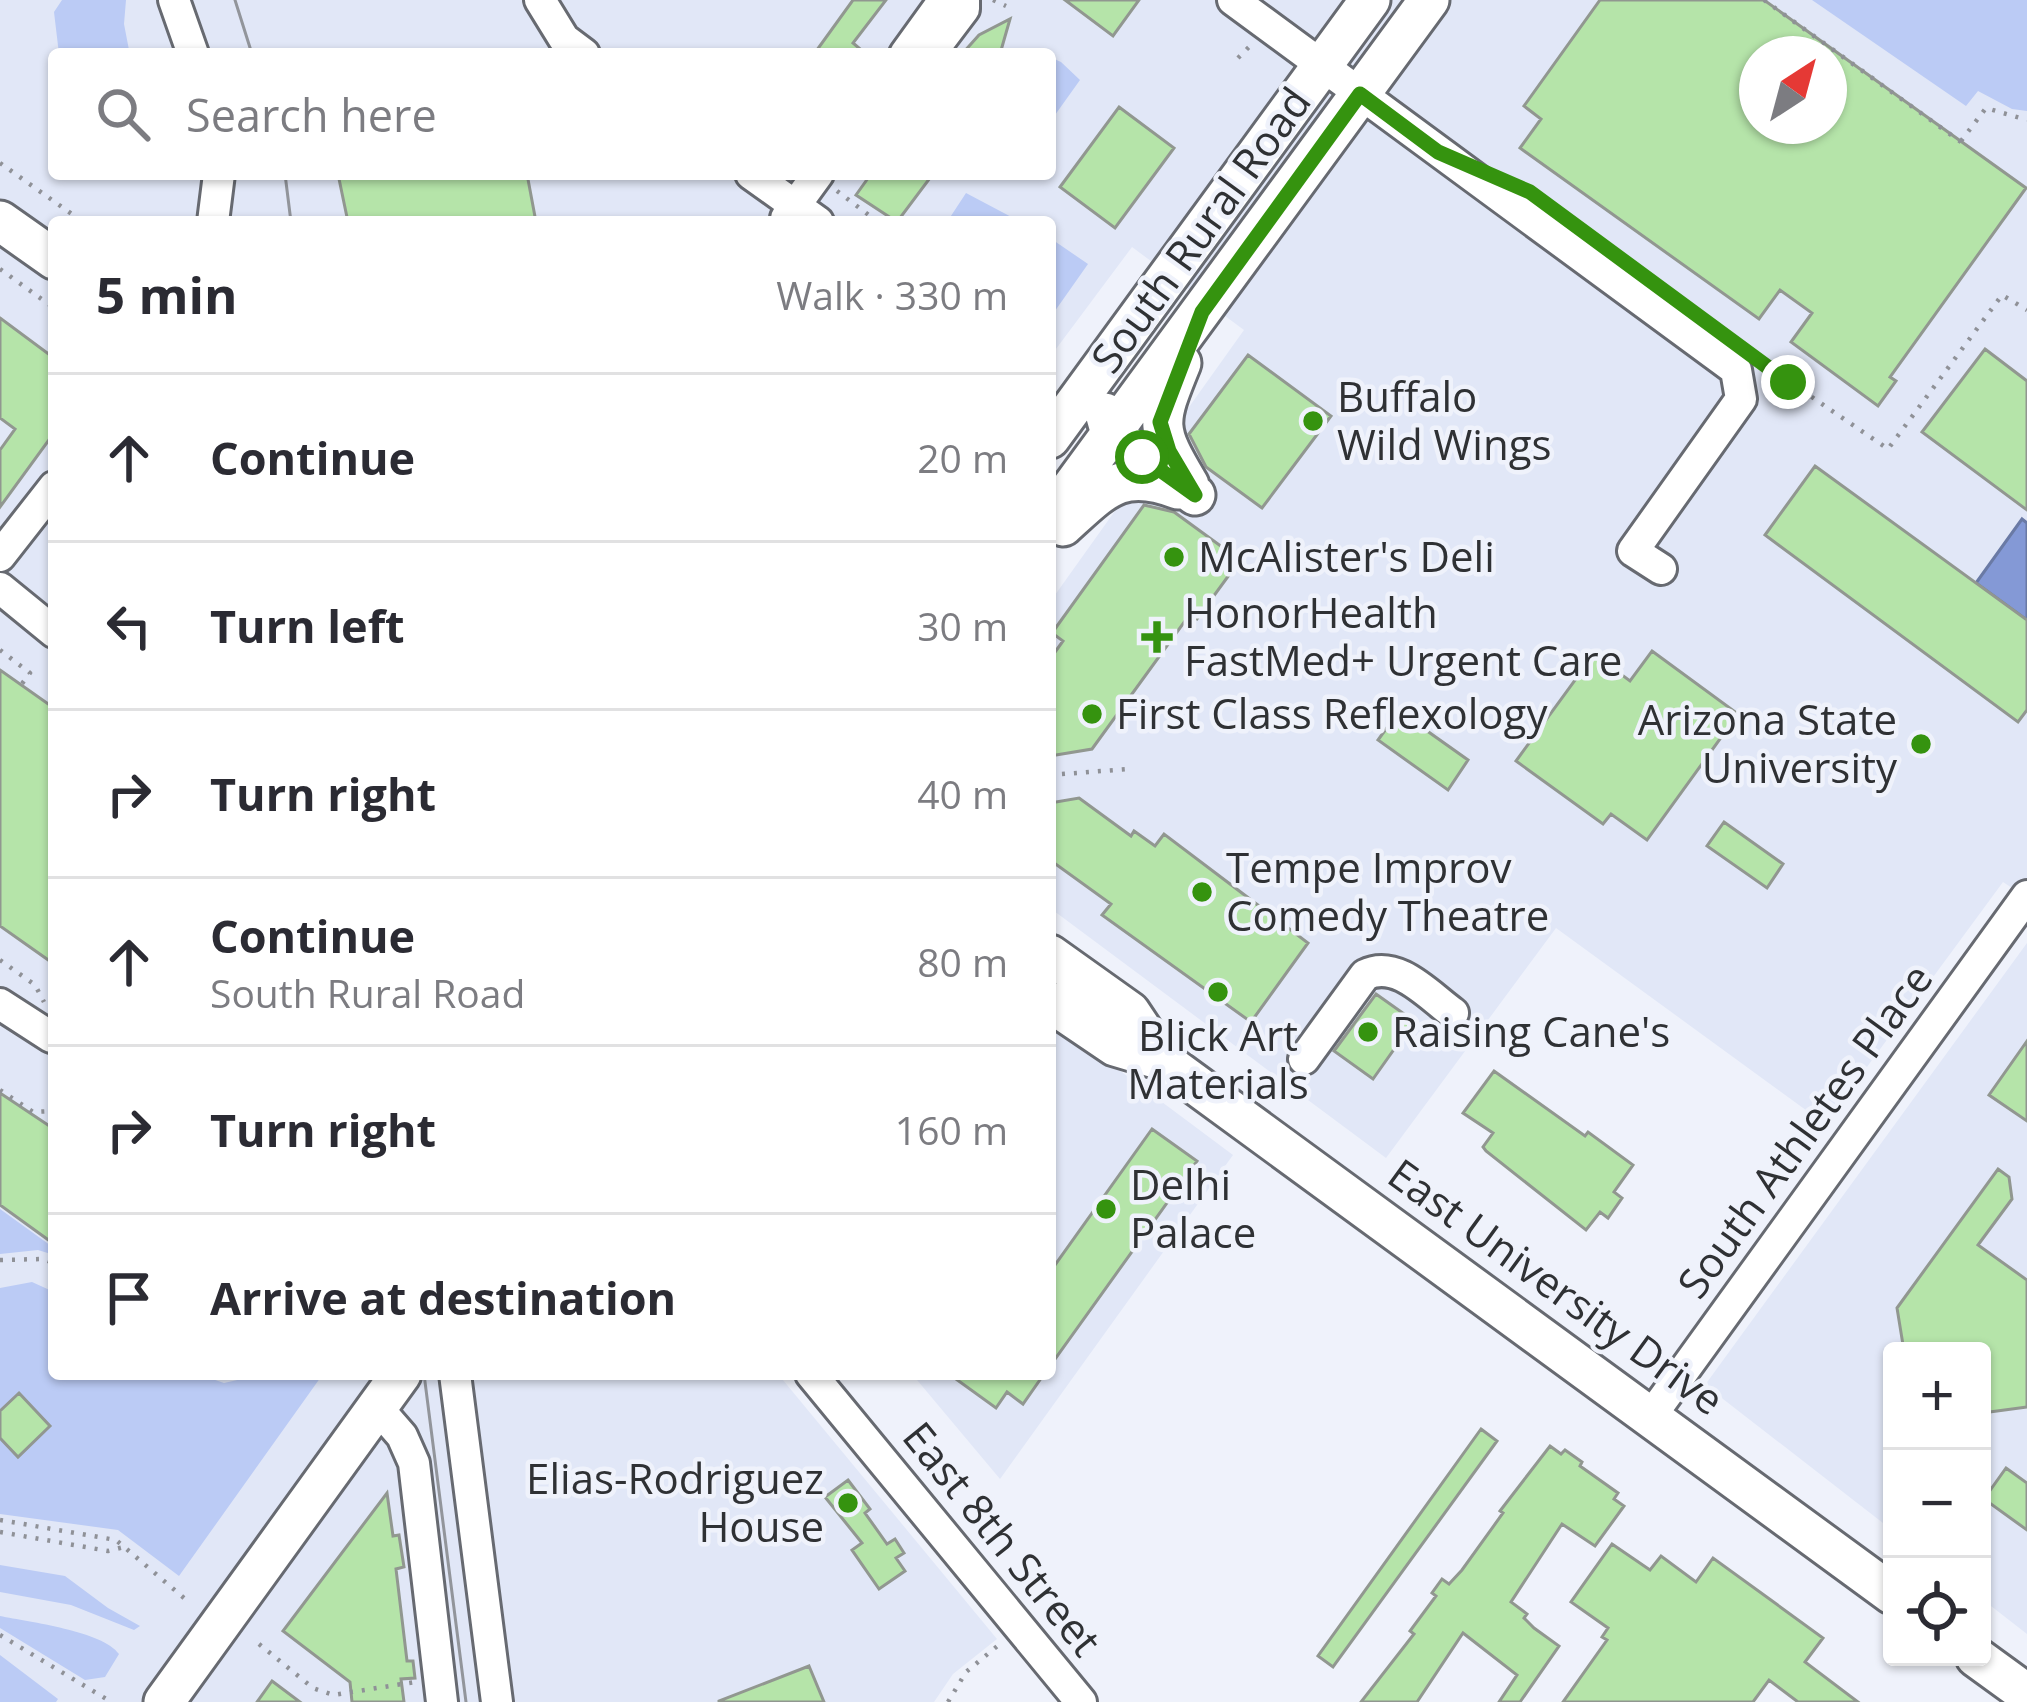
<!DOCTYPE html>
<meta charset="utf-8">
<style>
body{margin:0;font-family:"Open Sans",sans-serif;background:#f2f2f3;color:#2b2b33}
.controls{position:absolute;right:36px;bottom:36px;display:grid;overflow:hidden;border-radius:12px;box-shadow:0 3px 9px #0004}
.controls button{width:108px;height:108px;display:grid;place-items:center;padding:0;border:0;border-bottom:3px solid #e1e1e2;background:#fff;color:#2b2b33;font:60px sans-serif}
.compass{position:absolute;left:1739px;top:36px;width:108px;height:108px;border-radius:50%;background:#fff;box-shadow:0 3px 9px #0004;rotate:36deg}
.stop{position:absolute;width:36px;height:36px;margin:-27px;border:9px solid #35930f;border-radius:50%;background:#fff}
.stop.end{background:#35930f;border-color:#fff;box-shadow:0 3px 12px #0008}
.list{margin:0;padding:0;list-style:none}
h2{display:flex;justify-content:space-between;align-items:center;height:156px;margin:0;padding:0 48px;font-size:51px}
h2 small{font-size:39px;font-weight:400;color:#7c7c81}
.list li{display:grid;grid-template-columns:78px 1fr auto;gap:36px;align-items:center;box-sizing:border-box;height:168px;padding:0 48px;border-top:3px solid #e1e1e2}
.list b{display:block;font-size:45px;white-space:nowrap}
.list p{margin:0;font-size:39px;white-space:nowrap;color:#7c7c81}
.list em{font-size:39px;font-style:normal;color:#7c7c81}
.icon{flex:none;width:66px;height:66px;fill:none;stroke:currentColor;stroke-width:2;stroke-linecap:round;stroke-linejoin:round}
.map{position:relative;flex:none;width:2027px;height:1702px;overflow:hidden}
.search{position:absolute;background:#fff;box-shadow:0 3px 9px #0004;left:48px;top:48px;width:1008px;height:132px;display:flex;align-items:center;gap:30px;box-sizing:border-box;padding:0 42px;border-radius:12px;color:#7c7c81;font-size:45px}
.panel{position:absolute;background:#fff;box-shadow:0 3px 9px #0004;left:48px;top:216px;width:1008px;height:1164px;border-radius:12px}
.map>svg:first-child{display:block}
</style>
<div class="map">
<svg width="2027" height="1702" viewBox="0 0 2027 1702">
<rect width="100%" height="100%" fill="#eff2fb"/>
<path fill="#e1e7f7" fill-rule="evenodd" d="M0,0H2027V898L2003,882L1825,1124L1556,928L1386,1158L1050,908V602L1244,330L1132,247L1050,357V222H54V1374H778L997,1639L953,1674L934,1702H0ZM54,54H1050V174H54ZM1757,54H1829V126H1757Z
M2027,943V1634L1982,1599V1351H1892V1530L1705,1385Z
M1050,1027L1115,1067L1233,1155L1000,1479L912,1374H1050Z"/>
<path fill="#bbcbf5" d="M62,0H126L124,24L129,50L125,54H59L54,12Z
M1812,0H2027V111L2012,109L1978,91L1966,106Z
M1050,57L1061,62L1080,80L1050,122Z
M966,193L1021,222H947Z
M1050,238L1088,264L1050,318Z
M0,1209L54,1248V1255L38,1250L0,1254Z
M32,1282L54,1292V1374H198L224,1383L264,1374H323L179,1576L118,1530L0,1514V1288Z
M0,1565L65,1576L108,1608L140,1626L134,1630L71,1605L0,1592Z
M0,1616C29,1622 103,1631 119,1654L105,1677L85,1680L0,1628Z
M0,1655L58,1699L56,1702H0Z"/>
<path fill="#8499d6" stroke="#6a7aa5" stroke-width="3" d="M2022,519L2027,523V620L1976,583Z"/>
<path fill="#b5e4a9" stroke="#919790" stroke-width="3" fill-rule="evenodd" d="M853,0H886L853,43L866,54H814Z
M1065,0H1139L1113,36Z
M1600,0H1764L2026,188L1890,377L1896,381L1878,406L1791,342L1812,313L1780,290L1759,319L1520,148L1541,119L1524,106ZM1757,54H1829V126H1757Z
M1010,19L1000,54H962L979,35Z
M1119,107L1174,148L1115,228L1060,187Z
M338,174H527L536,222H348Z
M871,174H933L897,222L856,195Z
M0,318L54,358V433L0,507V450L15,429L0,418Z
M1985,349L2027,381V510L1922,432Z
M1248,355L1331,416L1262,508L1206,467L1189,434Z
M1815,466L2027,620V710L2018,722L1765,535Z
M1144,505L1174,512L1240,560L1197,619L1190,614L1092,749L1050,756V659L1063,641L1052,633Z
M1652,651L1738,714L1647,840L1611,814L1603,824L1516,761L1594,654L1630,681Z
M0,670L54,708V964L0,926Z
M1399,711L1468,760L1448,790L1378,740Z
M1079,798L1131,836L1134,831L1155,846L1164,834L1308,943L1251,1022L1102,915L1111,904L1050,860V803Z
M1724,822L1783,864L1767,888L1707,846Z
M1376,994L1414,1021L1373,1079L1334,1051Z
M2027,1041V1121L1989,1095Z
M1494,1071L1585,1136L1588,1132L1633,1165L1614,1192L1622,1198L1608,1218L1600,1212L1586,1230L1486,1151L1483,1147L1493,1133L1463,1113Z
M0,1093L54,1129V1244L0,1205Z
M1152,1129L1197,1161L1050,1366V1272Z
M1998,1169L2009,1177L2012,1199L1978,1245L2027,1280V1407L1982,1413V1351H1904L1897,1308Z
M949,1374H1044L1023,1404L1007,1392L996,1408Z
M19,1393L50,1426L18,1457L0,1438V1411Z
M1481,1429L1497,1441L1333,1667L1318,1656Z
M1550,1446L1561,1454L1565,1450L1582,1462L1580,1466L1618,1493L1614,1499L1624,1506L1595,1546L1562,1524L1511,1602L1527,1614L1524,1618L1534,1628L1559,1646L1520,1702H1499L1517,1675L1463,1633L1417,1702H1361L1414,1634L1410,1631L1436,1596L1432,1593L1442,1579L1449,1584L1462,1570L1503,1513L1500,1511Z
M2006,1468L2027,1483V1530L1984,1499Z
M848,1480L870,1509L865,1513L887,1544L895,1539L904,1553L896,1558L905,1571L879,1589L852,1550L862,1543L825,1497Z
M387,1493L393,1536L399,1535L404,1567L396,1569L407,1661H413L415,1678L401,1679L404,1702H352L350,1682L283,1631Z
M1612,1544L1650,1570L1661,1556L1696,1582L1713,1558L1823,1638L1805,1662L1858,1702H1798L1769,1680L1753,1702H1563L1607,1640L1602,1637L1608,1628L1571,1602Z
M809,1666L824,1702H719V1701Z
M272,1681L300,1702H257Z"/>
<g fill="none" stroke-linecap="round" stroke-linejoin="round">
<defs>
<path id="minor" d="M174,0L193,54
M540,0L564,39L584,54
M1233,0L1736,370L1741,399L1633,551L1661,569
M905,54L944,0
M930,54L964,9V0
M751,174L818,222
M786,218L818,174
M213,222L219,174
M0,556L54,487
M0,588L54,632
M0,1004L51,1037
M1304,1059L1365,975C1397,959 1428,995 1453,1013
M455,1374L497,1702
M811,1374L1081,1702
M376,1406L402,1436L414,1463L442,1702
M1651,1416L2027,896"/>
<path id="major" d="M0,221L54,259
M1181,363C1156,424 1155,428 1189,485
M1105,413L1111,434L1195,495
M1050,438L1370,0
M1050,517L1429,0
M1063,526C1104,489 1121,467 1178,489
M1050,955L1130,1012L1162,1060
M1050,1002L1115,1046L1162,1060L1892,1594
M1976,1657L2027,1694
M164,1702L401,1374"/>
</defs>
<use href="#minor" stroke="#676a71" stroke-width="36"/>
<use href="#major" stroke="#676a71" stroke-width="45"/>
<path stroke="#8f9197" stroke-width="4.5" stroke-dasharray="3 9" stroke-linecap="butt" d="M993,0L1006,6
M1764,0L1961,142
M1238,58L1250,46
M1961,141L1986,108L2027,120
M0,163L83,222
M837,191L878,222
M0,269L54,308
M1762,363L1888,449L2002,295L2027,310
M0,650L30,673L21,685
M1050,775L1128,769
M0,960L35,985L44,1002
M0,1090L33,1112L54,1111
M0,1260L42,1259L54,1263
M0,1520L116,1540L184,1598
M0,1532L108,1551L124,1547
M0,1635L108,1700
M259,1644L313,1688L333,1695L415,1682
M948,1702L966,1672L1001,1643"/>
<use href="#minor" stroke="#fff" stroke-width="30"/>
<use href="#major" stroke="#fff" stroke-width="39"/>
<path stroke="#92959b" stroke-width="3" d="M235,0L252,54
M285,174L291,222
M424,1374L466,1702"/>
</g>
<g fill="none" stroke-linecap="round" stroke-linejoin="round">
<path stroke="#35930f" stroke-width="15" d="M1142,457L1195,495L1169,451L1160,422L1202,312L1360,94L1438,152L1530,192L1788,382"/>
</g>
<g fill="#35930f" stroke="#eff2fb" stroke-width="4.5">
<circle cx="1313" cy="421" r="12"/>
<circle cx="1174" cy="557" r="12"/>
<path d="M1151 619h12v12h12v12h-12v12h-12v-12h-12v-12h12z"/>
<circle cx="1092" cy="714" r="12"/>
<circle cx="1921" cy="744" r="12"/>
<circle cx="1202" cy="892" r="12"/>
<circle cx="1218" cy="992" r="12"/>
<circle cx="1368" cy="1032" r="12"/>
<circle cx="1106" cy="1209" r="12"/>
<circle cx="848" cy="1503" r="12"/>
</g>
<g text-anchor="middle" stroke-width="9" stroke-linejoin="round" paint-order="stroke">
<g font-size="42" fill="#2f3134" stroke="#eff2fb">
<text transform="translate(1201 230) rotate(-54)" y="15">South Rural Road</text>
<text transform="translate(1805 1131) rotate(-54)" y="15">South Athletes Place</text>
<text transform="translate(1556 1287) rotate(36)" y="15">East University Drive</text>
<text transform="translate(1002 1539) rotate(51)" y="15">East 8th Street</text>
</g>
<g font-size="42" fill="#2f3134" stroke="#eff2fb" text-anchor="start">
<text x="1337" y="412">Buffalo<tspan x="1337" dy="48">Wild Wings</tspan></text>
<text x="1198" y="572">McAlister's Deli</text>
<text x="1184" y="628">HonorHealth<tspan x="1184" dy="48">FastMed+ Urgent Care</tspan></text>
<text x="1116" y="729">First Class Reflexology</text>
<text x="1897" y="735" text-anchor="end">Arizona State<tspan x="1897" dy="48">University</tspan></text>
<text x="1226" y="883">Tempe Improv<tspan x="1226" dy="48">Comedy Theatre</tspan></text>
<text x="1392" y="1047">Raising Cane's</text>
<text x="1218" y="1051" text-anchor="middle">Blick Art<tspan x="1218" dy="48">Materials</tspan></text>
<text x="1130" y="1200">Delhi<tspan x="1130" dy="48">Palace</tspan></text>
<text x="824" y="1494" text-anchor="end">Elias-Rodriguez<tspan x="824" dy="48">House</tspan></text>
</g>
</g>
</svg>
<div class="controls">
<button>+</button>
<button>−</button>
<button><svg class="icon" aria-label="locate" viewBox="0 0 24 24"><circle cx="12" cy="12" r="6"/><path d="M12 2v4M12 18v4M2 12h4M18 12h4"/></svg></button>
</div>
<svg class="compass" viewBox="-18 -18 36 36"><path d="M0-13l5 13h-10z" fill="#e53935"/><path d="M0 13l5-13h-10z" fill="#7c7c81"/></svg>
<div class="stop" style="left:1142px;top:457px"></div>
<div class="stop end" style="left:1788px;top:382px"></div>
<div class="search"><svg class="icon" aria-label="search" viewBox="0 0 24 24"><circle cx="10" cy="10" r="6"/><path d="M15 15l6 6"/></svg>Search here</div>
<section class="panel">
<h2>5 min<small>Walk · 330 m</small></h2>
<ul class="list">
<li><svg class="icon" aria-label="ahead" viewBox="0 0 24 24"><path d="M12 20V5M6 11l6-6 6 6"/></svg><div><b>Continue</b></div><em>20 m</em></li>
<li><svg class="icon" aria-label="left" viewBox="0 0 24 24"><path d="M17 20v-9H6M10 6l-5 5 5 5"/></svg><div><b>Turn left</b></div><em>30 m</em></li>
<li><svg class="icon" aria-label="right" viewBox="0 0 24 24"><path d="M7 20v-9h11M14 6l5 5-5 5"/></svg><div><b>Turn right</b></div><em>40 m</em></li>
<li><svg class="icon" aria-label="ahead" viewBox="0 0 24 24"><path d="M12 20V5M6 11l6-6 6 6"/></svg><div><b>Continue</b><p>South Rural Road</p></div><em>80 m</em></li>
<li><svg class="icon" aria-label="right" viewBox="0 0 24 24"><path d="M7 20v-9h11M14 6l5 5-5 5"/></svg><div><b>Turn right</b></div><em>160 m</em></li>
<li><svg class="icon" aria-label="arrive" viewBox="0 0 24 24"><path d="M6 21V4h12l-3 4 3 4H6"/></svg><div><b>Arrive at destination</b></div></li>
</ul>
</section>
</div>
